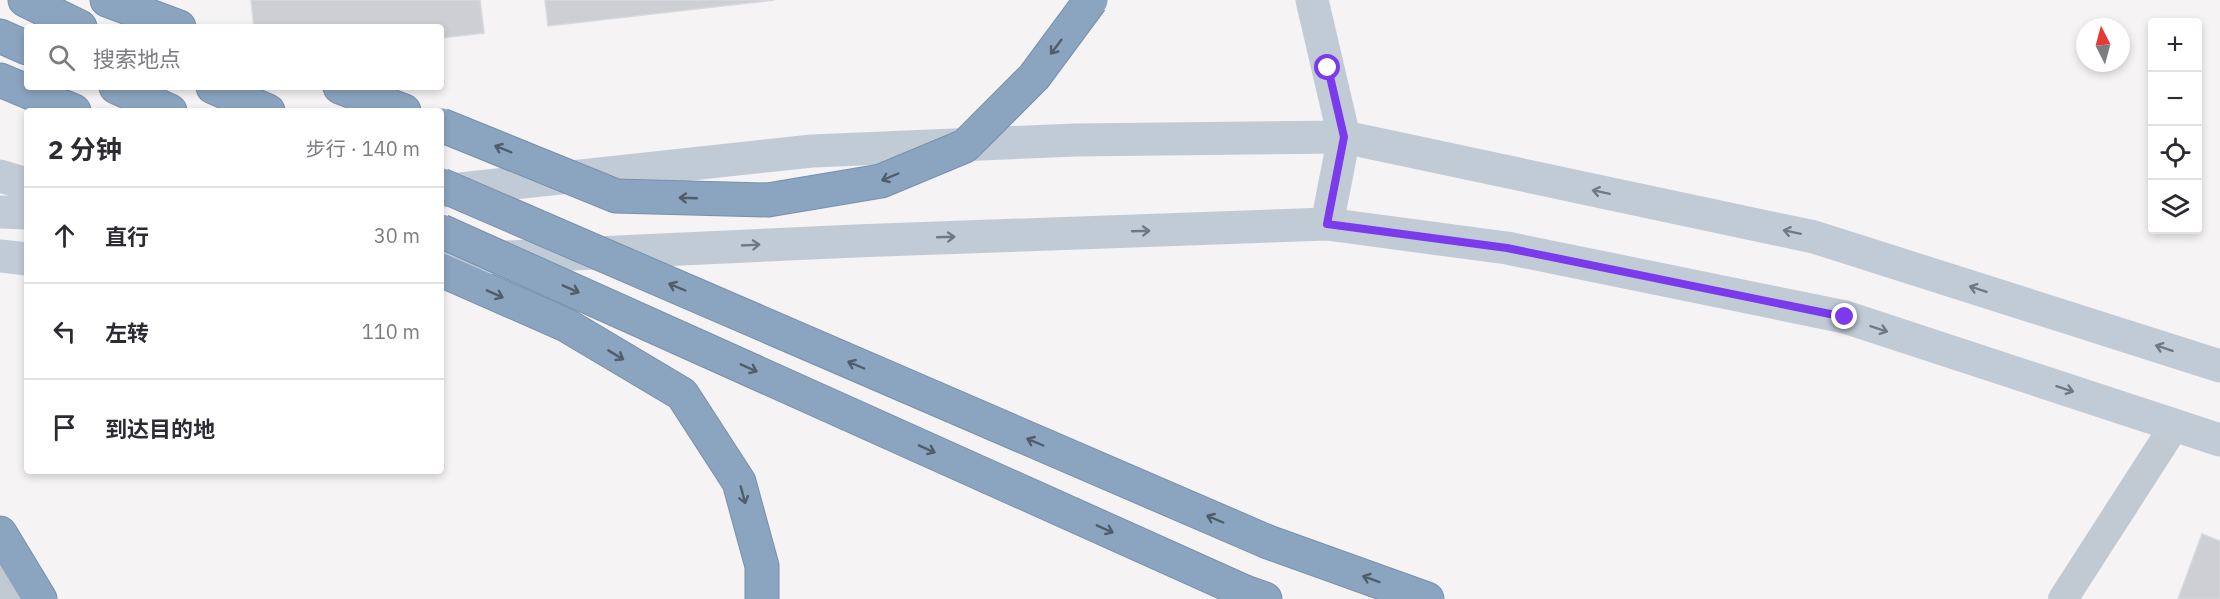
<!DOCTYPE html>
<html lang="zh">
<meta charset="utf-8">
<style>
body{margin:0;font-family:"IBM Plex Sans","Noto Sans SC",sans-serif;background:#f7f7f7;color:#2b2b33}
.controls{position:absolute;right:18px;top:18px;display:grid;overflow:hidden;border-radius:6px;box-shadow:0 3px 9px #0003}
.controls button{width:54px;height:54px;display:grid;place-items:center;padding:0;border:0;border-bottom:2px solid #e1e1e2;background:#fff;color:#2b2b33;font:30px sans-serif}
.compass{position:absolute;left:2076px;top:18px;width:54px;height:54px;border-radius:50%;background:#fff;box-shadow:0 3px 9px #0003;rotate:354deg}
.stop{position:absolute;width:18px;height:18px;margin:-14px;border:4px solid #7c3aed;border-radius:50%;background:#fff}
.stop.end{background:#7c3aed;border-color:#fff;box-shadow:0 2px 6px #0008}
.list{margin:0;padding:0;list-style:none}
h2{display:flex;justify-content:space-between;align-items:center;height:78px;margin:0;padding:0 24px;font-size:26px}
h2 small{font-size:20px;font-weight:400;color:#7c7c81}
.list li{display:grid;grid-template-columns:39px 1fr auto;gap:18px;align-items:center;box-sizing:border-box;height:96px;padding:0 24px;border-top:2px solid #e1e1e2}
.list b{display:block;font-size:22px;white-space:nowrap}
.list em{font-size:20px;font-style:normal;color:#7c7c81}
.icon{flex:none;width:33px;height:33px;fill:none;stroke:currentColor;stroke-width:2;stroke-linecap:round;stroke-linejoin:round}
.map{position:relative;flex:none;width:2220px;height:599px;overflow:hidden}
.search{position:absolute;background:#fff;box-shadow:0 3px 9px #0003;left:24px;top:24px;width:420px;height:66px;display:flex;align-items:center;gap:15px;box-sizing:border-box;padding:0 21px;border-radius:6px;color:#7c7c81;font-size:22px}
.panel{position:absolute;background:#fff;box-shadow:0 3px 9px #0003;left:24px;top:108px;width:420px;height:366px;border-radius:6px}
.map>svg:first-child{display:block}
</style>
<div class="map">
<svg width="2220" height="599" viewBox="0 0 2220 599">
<rect width="100%" height="100%" fill="#f5f3f3"/>
<path fill="#cdcfd5" stroke="#d7d9de" stroke-width="1.5" d="M251,0H480L484,33L441,38V27H254Z
M545,0H774L548,26Z
M2202,534L2220,541V599H2178Z"/>
<g fill="none" stroke-linecap="round" stroke-linejoin="round">
<defs>
<path id="highway" d="M25,0L80,27
M107,0L179,27
M0,36L27,48
M0,80L74,111
M116,87L170,111
M213,87L268,111
M340,87L404,111
M441,270L566,325L682,394L739,482L762,566V599
M0,533L40,599
M1268,542L1427,599
M1245,592L1265,599"/>
</defs>
<use href="#highway" stroke="#7690ad" stroke-width="35"/>
<path stroke="#c1cad2" stroke-width="30" d="M0,541L7,599
M2063,599L2175,425"/>
<path stroke="#c1cbd6" stroke-width="33" d="M1312,0L1344,137L1327,224
M0,176L27,184
M441,191L812,151L1075,140L1344,137L1814,237L2220,366
M0,212L27,213
M0,256L27,259
M441,260L855,241L1327,224L1507,248L1845,317L2220,440"/>
<use href="#highway" stroke="#8ba5c1" stroke-width="33"/>
<defs>
<path id="highway-bridge" d="M441,125L616,196L768,200L881,181L965,146L1034,77L1091,0
M441,185L1268,542
M441,231L1245,592"/>
</defs>
<use href="#highway-bridge" stroke="#7690ad" stroke-width="35" stroke-linecap="butt"/>
<use href="#highway-bridge" stroke="#8ba5c1" stroke-width="33"/>
</g>
<defs><path id="oneway-shaft" d="M-6 0H5M1.5-3L5.5 0L1.5 3" fill="none" stroke-width="1.6" stroke-linecap="round" stroke-linejoin="round" transform="scale(1.5)"/></defs>
<g stroke="#505e6b">
<use href="#oneway-shaft" transform="translate(1056 47) rotate(127)"/>
<use href="#oneway-shaft" transform="translate(503 149) rotate(-158)"/>
<use href="#oneway-shaft" transform="translate(890 177) rotate(157)"/>
<use href="#oneway-shaft" transform="translate(688 198) rotate(-178)"/>
<use href="#oneway-shaft" transform="translate(677 287) rotate(-157)"/>
<use href="#oneway-shaft" transform="translate(571 289) rotate(24)"/>
<use href="#oneway-shaft" transform="translate(495 294) rotate(24)"/>
<use href="#oneway-shaft" transform="translate(616 355) rotate(31)"/>
<use href="#oneway-shaft" transform="translate(856 365) rotate(-157)"/>
<use href="#oneway-shaft" transform="translate(749 368) rotate(24)"/>
<use href="#oneway-shaft" transform="translate(1035 442) rotate(-157)"/>
<use href="#oneway-shaft" transform="translate(927 449) rotate(24)"/>
<use href="#oneway-shaft" transform="translate(743 495) rotate(75)"/>
<use href="#oneway-shaft" transform="translate(1215 519) rotate(-157)"/>
<use href="#oneway-shaft" transform="translate(1105 529) rotate(24)"/>
<use href="#oneway-shaft" transform="translate(1371 579) rotate(-160)"/>
</g>
<g stroke="#6e7984">
<use href="#oneway-shaft" transform="translate(1601 192) rotate(-168)"/>
<use href="#oneway-shaft" transform="translate(1141 231) rotate(-2)"/>
<use href="#oneway-shaft" transform="translate(1792 232) rotate(-168)"/>
<use href="#oneway-shaft" transform="translate(946 237) rotate(-2)"/>
<use href="#oneway-shaft" transform="translate(751 245) rotate(-3)"/>
<use href="#oneway-shaft" transform="translate(1978 289) rotate(-162)"/>
<use href="#oneway-shaft" transform="translate(1879 329) rotate(18)"/>
<use href="#oneway-shaft" transform="translate(2164 348) rotate(-162)"/>
<use href="#oneway-shaft" transform="translate(2065 389) rotate(18)"/>
</g>
<g fill="none" stroke-linecap="round" stroke-linejoin="round">
<path stroke="#7c3aed" stroke-width="8" d="M1328,68L1344,137L1327,224L1507,248L1845,317"/>
</g>
</svg>
<div class="controls">
<button>+</button>
<button>−</button>
<button><svg class="icon" aria-label="locate" viewBox="0 0 24 24"><circle cx="12" cy="12" r="6"/><path d="M12 2v4M12 18v4M2 12h4M18 12h4"/></svg></button>
<button><svg class="icon" aria-label="layers" viewBox="0 0 24 24"><path d="M12 4l9 5-9 5-9-5zM3 14l9 5 9-5"/></svg></button>
</div>
<svg class="compass" viewBox="-18 -18 36 36"><path d="M0-13l5 13h-10z" fill="#e53935"/><path d="M0 13l5-13h-10z" fill="#7c7c81"/></svg>
<div class="stop" style="left:1328px;top:68px"></div>
<div class="stop end" style="left:1845px;top:317px"></div>
<div class="search"><svg class="icon" aria-label="search" viewBox="0 0 24 24"><circle cx="10" cy="10" r="6"/><path d="M15 15l6 6"/></svg>搜索地点</div>
<section class="panel">
<h2>2 分钟<small>步行 · 140 m</small></h2>
<ul class="list">
<li><svg class="icon" aria-label="ahead" viewBox="0 0 24 24"><path d="M12 20V5M6 11l6-6 6 6"/></svg><div><b>直行</b></div><em>30 m</em></li>
<li><svg class="icon" aria-label="left" viewBox="0 0 24 24"><path d="M17 20v-9H6M10 6l-5 5 5 5"/></svg><div><b>左转</b></div><em>110 m</em></li>
<li><svg class="icon" aria-label="arrive" viewBox="0 0 24 24"><path d="M6 21V4h12l-3 4 3 4H6"/></svg><div><b>到达目的地</b></div></li>
</ul>
</section>
</div>
